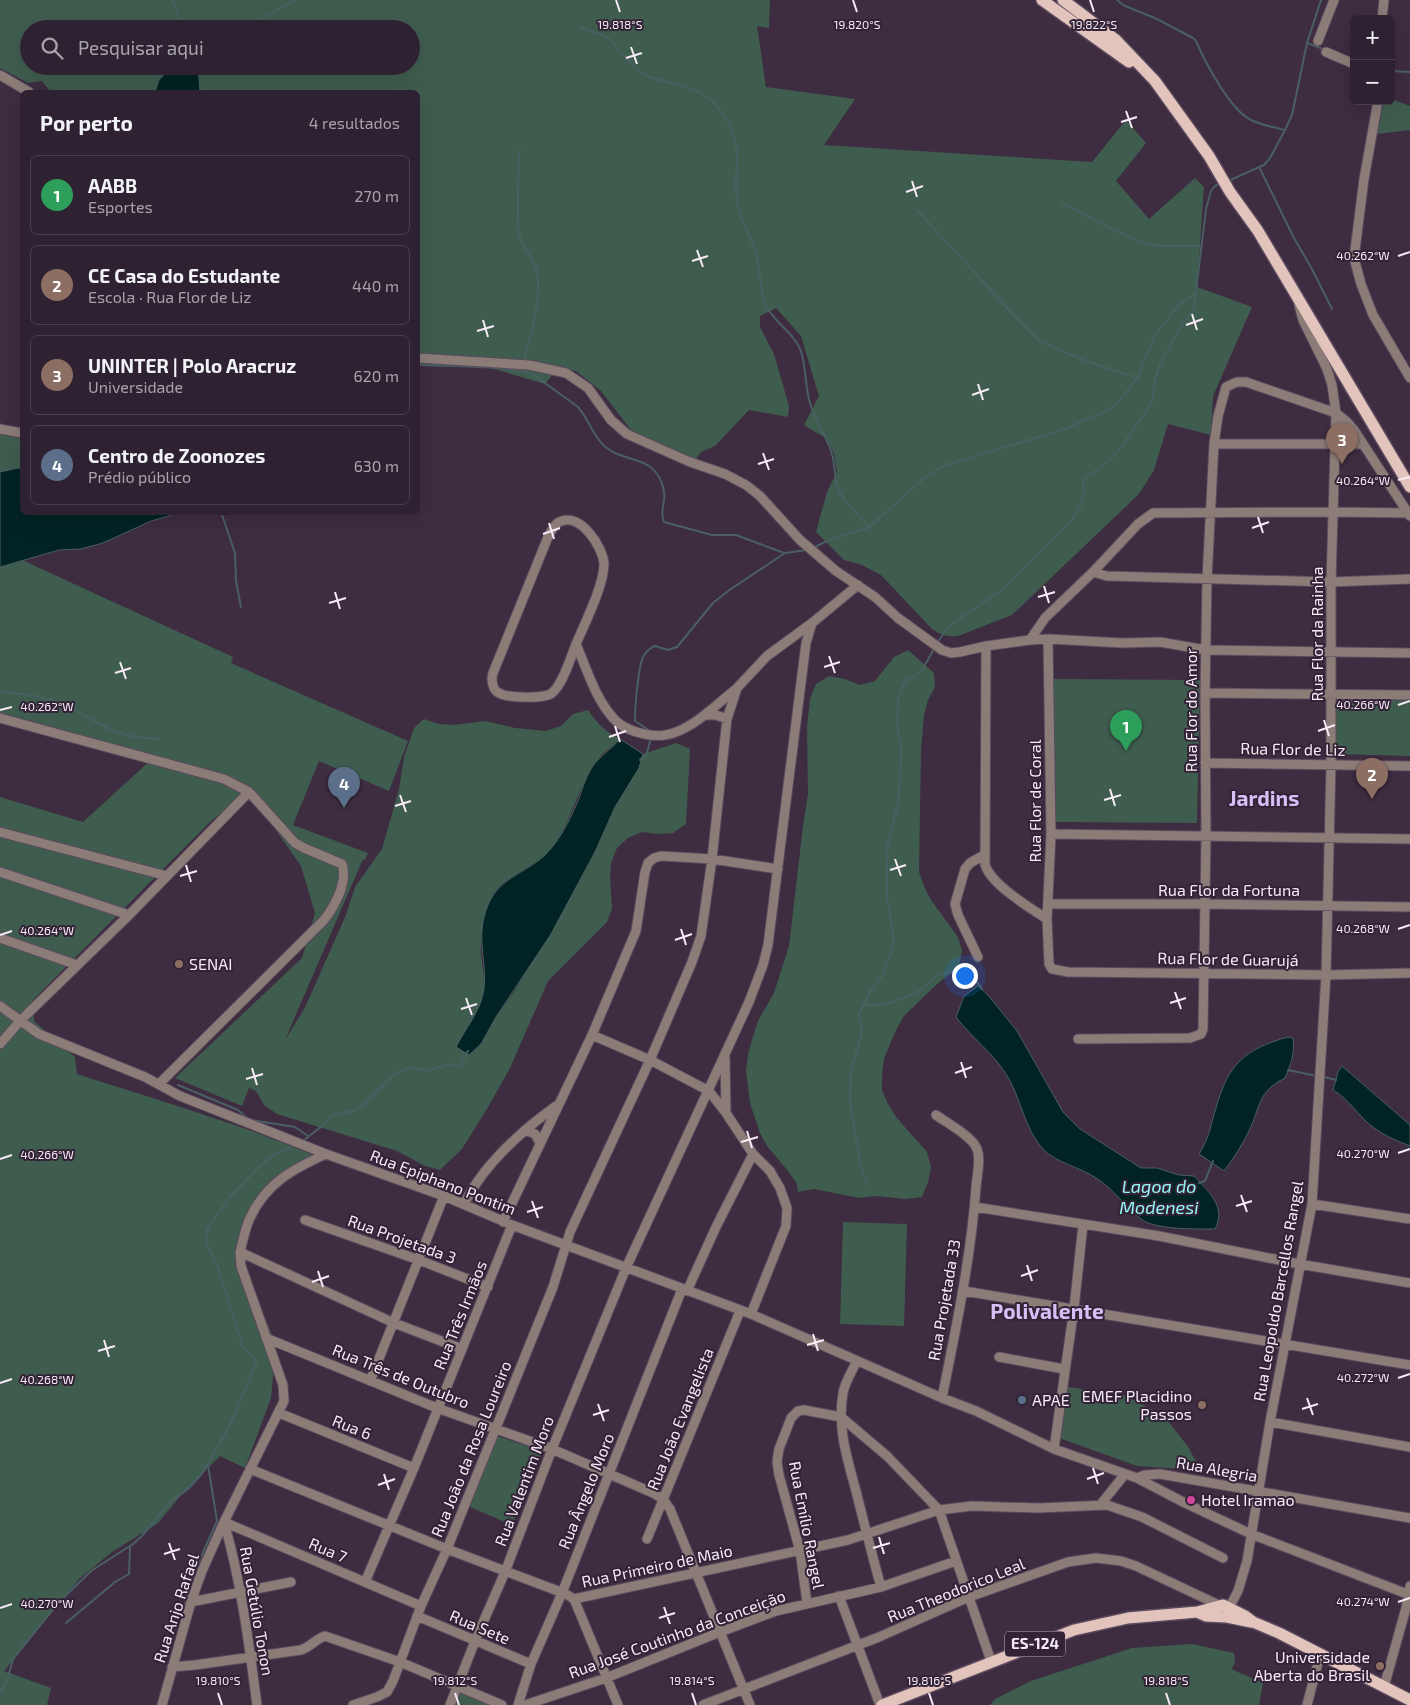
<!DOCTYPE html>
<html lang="pt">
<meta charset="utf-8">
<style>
body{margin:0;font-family:"Exo 2",sans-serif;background:#3a2e3d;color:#f1f3f6}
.controls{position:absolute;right:15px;top:15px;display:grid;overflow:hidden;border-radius:8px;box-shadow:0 5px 20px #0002}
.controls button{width:45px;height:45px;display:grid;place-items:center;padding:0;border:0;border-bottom:1px solid #493e4d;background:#2e2131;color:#f1f3f6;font:25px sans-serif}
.you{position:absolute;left:964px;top:975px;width:18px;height:18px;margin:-12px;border:4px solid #fff;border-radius:50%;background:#1a73e8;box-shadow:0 0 0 8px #1a73e833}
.badge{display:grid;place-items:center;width:32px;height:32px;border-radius:50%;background:#c4a7f1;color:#fff;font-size:16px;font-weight:700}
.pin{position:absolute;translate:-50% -41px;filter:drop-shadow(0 1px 2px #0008)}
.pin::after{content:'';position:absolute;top:26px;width:18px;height:15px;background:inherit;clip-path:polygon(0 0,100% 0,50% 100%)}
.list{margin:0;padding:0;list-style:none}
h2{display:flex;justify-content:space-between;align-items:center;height:65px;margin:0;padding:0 20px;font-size:21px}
h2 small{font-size:16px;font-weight:400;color:#a7a3ab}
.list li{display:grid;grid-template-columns:32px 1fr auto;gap:15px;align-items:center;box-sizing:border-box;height:80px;margin:0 10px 10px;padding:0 10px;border:1px solid #493e4d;border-radius:8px}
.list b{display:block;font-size:19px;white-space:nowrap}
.list p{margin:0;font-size:16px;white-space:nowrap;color:#a7a3ab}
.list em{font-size:16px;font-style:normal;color:#a7a3ab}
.icon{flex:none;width:28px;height:28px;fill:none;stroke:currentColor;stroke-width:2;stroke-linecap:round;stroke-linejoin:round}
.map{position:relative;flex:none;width:1410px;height:1705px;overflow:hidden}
.search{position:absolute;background:#2e2131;box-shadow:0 5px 20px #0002;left:20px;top:20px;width:400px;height:55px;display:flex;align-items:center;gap:12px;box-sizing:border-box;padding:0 18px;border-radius:28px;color:#a7a3ab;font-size:19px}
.panel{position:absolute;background:#2e2131;box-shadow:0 5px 20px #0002;left:20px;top:90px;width:400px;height:425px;border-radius:8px}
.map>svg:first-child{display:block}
</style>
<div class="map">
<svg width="1410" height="1705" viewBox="0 0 1410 1705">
<rect width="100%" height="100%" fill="#3e2c41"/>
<path fill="#3f5d4f" d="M0,0H770L769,28L757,26L766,87L855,99L824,145L1092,162L1126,120L1146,143L1116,181L1149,219L1195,178L1204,187L1197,287L1252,307L1213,396L1211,435L1168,424L1154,470L1139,494L1012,615L958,636C947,637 941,635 932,629L881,575L862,565L844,560L816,532L827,492L837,472L834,454L827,439L804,425L819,396L801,336L776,308L760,316V327L774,354L789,406L788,417L749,410L715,446L701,452L695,460L631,430L601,391L576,371L558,368L545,384L495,369L418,364V92H200L198,66H411V29H29V66H172L159,80L155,92H51L42,81L28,83L0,68Z
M1391,99L1410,106V130L1377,134L1384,101H1391Z
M0,434L22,437V469L0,472Z
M22,560L233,657L231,663L408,741L389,791L319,761L293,825L368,853L365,860L363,859L285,1040L304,1009L311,994L346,915L355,887L382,849L399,789L404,757L414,728L424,719L439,724L454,725L485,721L515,728L546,731L561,726L573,714L588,710C597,723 605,732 620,739C613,747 605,750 600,757C577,784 573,825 547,853C533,868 501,878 493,895C484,915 480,933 481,954C482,966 485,977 484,989C482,1000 478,1007 474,1017C469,1028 470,1043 469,1055L481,1044L496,1017L514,992L573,892L595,852L615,807L639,768L643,754L676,743L690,749L686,824L673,833L658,834L642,832L628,838L617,848L611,863L610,877L612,908L607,922L548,981L510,1068L487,1109L462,1149L440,1170L425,1166L397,1151L277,1114L264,1105L256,1091L249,1088L242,1106L175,1078L302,958L315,913L301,866L259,806L243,791L233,803L209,823L33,1000L34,1021L75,1057L77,1074C161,1101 247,1126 328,1161L305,1160L254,1206L244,1251L249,1280L276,1344L271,1398L245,1468L220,1456L182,1494L157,1524L112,1552L79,1579L4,1671L51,1688L47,1705H0V797L83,822L153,758L0,719V567Z
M908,650L934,673L935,687L928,700L924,715L921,749L919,872L924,886L931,900L958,937L962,951L959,966L935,986L904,1016L896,1030L884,1059L882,1075V1090L888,1104L896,1117L927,1152L931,1167L928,1182L922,1197L906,1199L875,1196L859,1198L814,1189L798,1192L797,1184L788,1171L767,1146L760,1133L750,1103L746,1071L748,1054L753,1036L758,1021L774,993L789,946L803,826L808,794L807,727L810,699L816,684L829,676L845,679L860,685L875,681L894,657Z
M1053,679L1200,680L1197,823L1056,822Z
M1335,700H1410V756L1336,754Z
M843,1222L907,1224L904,1326L840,1324Z
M1068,1387L1124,1395L1164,1416L1189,1448L1200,1470L1137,1466L1059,1438Z
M497,1436L542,1451L512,1525L468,1506Z
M1192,1644L1234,1653L1235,1663L1231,1669L1263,1683L1259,1705H990L995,1699L1031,1681L1132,1648Z
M458,1689L497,1705H453Z"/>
<path fill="#012323" stroke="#4a5f63" d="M172,66H198L200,92H155L159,80Z
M18,468L22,469V512L179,513L151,521L103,543L81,549L59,550L0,567V472Z
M620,739L643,754L639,768L615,807L595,852L551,934L496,1017L481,1044L469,1055L456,1047C466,1027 481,1011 484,989C487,959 475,936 488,905C499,878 524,874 544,856C559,842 570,820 578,801C582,790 585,779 591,769C599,756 611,750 620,739Z
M978,986L988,995L1017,1031L1063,1112L1080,1129L1141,1168H1157L1179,1175L1194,1176C1208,1191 1227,1207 1215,1229C1197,1229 1155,1230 1141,1219C1125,1207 1113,1188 1096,1178C1080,1167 1056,1163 1043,1149C1024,1129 1021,1097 1006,1074C992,1052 971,1037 956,1017L964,996Z
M1288,1037L1293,1038C1295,1052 1291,1065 1285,1078C1257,1092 1261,1106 1249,1131C1242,1145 1234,1158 1224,1171L1199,1154C1210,1137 1210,1126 1216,1108C1228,1064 1245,1049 1288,1037Z
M1342,1066L1410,1125V1146C1397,1141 1385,1136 1374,1128C1359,1117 1350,1100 1333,1090L1338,1072Z"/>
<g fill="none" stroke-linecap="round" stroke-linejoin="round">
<path stroke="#4a5f63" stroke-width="2" d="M173,0L183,29
M1117,0L1123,5L1157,19L1193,38L1196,41C1205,62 1230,110 1251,120C1261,125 1274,127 1284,130
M581,28L604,35L609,39C621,49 628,66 643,74C670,87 699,82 720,110C749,147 730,170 738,208C742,224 752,238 756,254C761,269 759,292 766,306C775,323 794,333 801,351C806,367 805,386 810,403C814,418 824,433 830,448C835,460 834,472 837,485C842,502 858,514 869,527
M244,29L295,0
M1307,43L1326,50
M1391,71L1410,72
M520,149C518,168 518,187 518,207C518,216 517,225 519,234C522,248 535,258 537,272C541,296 531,336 524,359
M1260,169L1294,238L1312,269L1332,309
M1228,181L1264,165L1270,158L1285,130L1292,115L1307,43L1321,0
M1062,203C1091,217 1119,236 1150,244C1162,248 1186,245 1200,246
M918,211L1010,311L1039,340L1048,345L1086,361L1137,378
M418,365L489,367L522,371L534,375L578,407C591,422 594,442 613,452C628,460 647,459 657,474C660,478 663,486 664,492C666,502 659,512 664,522L712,535H736L784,553
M11,435L22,452
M221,512L235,553L236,581L241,607
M813,548L831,539L868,528L928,475L946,465L1062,430L1104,412L1117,404L1137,378L1155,335L1179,305L1196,293
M937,643L949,626L1002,590L1072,520L1080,507L1084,492L1083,483L1085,478L1109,461L1120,449L1148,408L1152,402L1155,379L1159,367L1174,338L1194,308L1206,209L1211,191L1215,186L1221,183
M0,691C19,695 39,694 57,702C83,712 104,730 131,736C140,738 150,738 159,739
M650,731L635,721C635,708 638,668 643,657C646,651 650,648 655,646L668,650L677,647L713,603L728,591L785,553L807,550
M640,760L647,753L651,738
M865,1005C884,1007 908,998 923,988C928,984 933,977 938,975C958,969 971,971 982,989
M1288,1070L1317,1076
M1324,1077L1336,1080
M178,1085L238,1110L247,1118
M251,1120L295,1127L308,1136
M303,1141L322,1126L332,1115L353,1111L363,1105L396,1073L410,1067L427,1071L449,1064L458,1066L461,1064L468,1051
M1199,1183L1205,1181L1213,1161
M867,1185L860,1162L850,1102L851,1070L862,1032L859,1014L871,990L882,976L894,945L893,934L887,897V863L888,842L898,804L901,761V745L897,726L898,700L904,684L906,681L921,672L935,647
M184,1610L189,1586L195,1570L217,1521L208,1465
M66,1623L115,1582L129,1574L130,1546
M0,1692L7,1681L13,1659L58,1603L91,1571L133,1544L142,1536L170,1502L188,1489L201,1475L229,1427L256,1364V1361L242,1345L217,1264L208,1247L206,1233L209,1226L229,1198L259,1167L269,1158L294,1145"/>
<defs>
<path id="minor" d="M1382,19L1384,0
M1318,41L1334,0
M1326,52L1354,64
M0,75L29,92
M1378,101L1364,179L1354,258L1361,284L1373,315L1410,378
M418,358L529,365L566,373L588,388L611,420L627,434L690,462L725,474L746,485L760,496L800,540L836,571L875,597L898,618L942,650L951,653L960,652L986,646L1030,640L1048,639L1123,643L1160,642L1206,650L1410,653
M0,429L22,433
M1214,444H1363
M1093,572L1107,576L1331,582L1410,579
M1048,639L1051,834L1047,919L1049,964L1052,969L1068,972L1326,975L1410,973
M1030,640L1045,618L1093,572L1138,524L1153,513L1333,512L1409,513
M576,644C571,657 563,684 552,693C545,699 507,698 499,693C492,690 491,679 493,673L548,537C551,531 554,525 559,522C580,511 603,547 604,564C604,585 585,623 576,644C587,669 596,702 617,722C624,728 635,732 644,734C658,737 668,736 681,730C702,720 718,703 736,689
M986,646L985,864C989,883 1030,908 1047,919
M1205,693L1410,695
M706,715H716L727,719
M0,718L224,779L249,792L295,843L304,848L342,864C348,882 335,906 324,920L159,1084
M1205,763L1410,766
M0,832L167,876
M1051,834L1410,839
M0,872L129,915
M1049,904H1204L1410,907
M0,938L77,965
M978,957L958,915L955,904L965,869L970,863L984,855
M0,1006L39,1034L145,1077L180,1096L326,1154L444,1196L512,1225L751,1314L942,1398L976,1411L1054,1449L1137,1478L1187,1504L1251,1534L1410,1595
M592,1035L650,1060L709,1091L726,1113L753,1154L770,1171L780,1188L787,1208L786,1226L751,1314
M1078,1039L1190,1038L1201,1034L1203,1029L1206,836L1205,693L1207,579L1214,444L1218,416L1226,387L1237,382H1246L1336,413L1346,421L1354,430L1410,516
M0,1044L20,1021L129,915L249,792
M725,1058L726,1113
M936,1115C947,1123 972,1136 977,1149C981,1159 977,1175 976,1187C971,1258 956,1328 942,1398
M525,1130L535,1134L540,1143
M464,1204C484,1164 520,1132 556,1106
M1312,1204L1410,1219
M975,1207L1159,1236L1299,1264L1410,1283
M305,1220L419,1260L488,1287
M503,1222L592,1035L636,931L645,872L648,863L654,858L661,856L712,859L778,869
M240,1252C243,1241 245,1228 250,1218C266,1183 293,1169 326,1154
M687,1291L716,1227L753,1154
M964,1291L1410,1365
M266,1338L437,1408L552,1449L653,1493L663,1499L670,1509L750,1705
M999,1357L1064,1369
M857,1361C852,1371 845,1382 843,1393C837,1427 847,1458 856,1491C864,1523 872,1555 881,1587
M370,1381L444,1196
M279,1413L414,1468
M1270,1422L1410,1447
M1054,1449L1074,1308L1083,1225
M250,1469L447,1549L566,1594L574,1599L848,1540L939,1510L972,1506L1038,1508L1107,1505L1142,1517L1223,1558
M1137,1478L1145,1475L1160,1474L1410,1518
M1101,1504L1125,1474
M224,1522L421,1606
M224,1522C241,1581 249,1644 257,1705
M647,1539L740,1311
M365,1582L414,1468L512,1225
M839,1596L880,1705
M574,1599L618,1705
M191,1602L291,1582
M807,1603L800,1551L779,1475L777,1462L779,1449L791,1418L798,1411L804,1410L841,1417L887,1456L939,1510L991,1661
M1229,1608L1238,1591L1247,1561L1270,1422L1312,1204L1326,975L1331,764V582L1336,413L1332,385L1327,369L1303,320L1299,305
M417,1616L531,1664
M172,1667L195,1665L301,1650C310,1647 316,1639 325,1636L400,1662L502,1705
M1384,1687L1406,1608L1410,1586
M162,1705L191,1602L202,1571L224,1522L284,1401L283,1385L241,1266L240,1252L394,1323L462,1349
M353,1705L377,1697L387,1692L393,1681L421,1606L447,1549L553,1287L570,1232L650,1060L692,962L701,936L712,859L727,719L737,688L767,656L812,623L858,585
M450,1705L475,1641L505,1572L552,1449L626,1268L749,1002L763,965L768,945L806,643L812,623
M518,1705L531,1664L562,1593L682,1289
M525,1705L606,1678L720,1632L776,1611L881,1587L956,1561
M703,1705L879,1637L969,1597L1068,1562L1096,1558L1121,1561L1136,1566L1221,1606
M1307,1705L1320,1655"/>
<path id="major" d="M1042,0L1129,62
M1063,0L1116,40L1155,81L1209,156L1230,192L1258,231L1410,487
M1197,1612L1206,1616L1227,1617L1251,1622
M882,1705L1074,1630L1128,1618L1197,1612L1223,1605L1245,1616L1253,1622L1279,1633L1410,1700"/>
</defs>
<use href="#minor" stroke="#5b4a5e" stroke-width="11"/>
<use href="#major" stroke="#5b4a5e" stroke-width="14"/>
<use href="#minor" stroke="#8b7c78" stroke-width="9"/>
<use href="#major" stroke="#e2c4bc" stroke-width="11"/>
</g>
<path fill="none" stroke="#f6eaf7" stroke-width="2" d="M616,0L620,12M853,0L857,12M1090,0L1094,12M631,47L637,64M626,58L642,53M1126,111L1132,128M1121,122L1137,117M912,181L917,197M906,192L923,186M697,250L703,267M1398,256L1410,252M692,261L708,256M1192,314L1197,330M483,320L488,337M1186,325L1203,319M477,331L494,326M978,384L983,400M972,395L989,389M763,453L769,470M758,464L774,459M1398,480L1410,477M1258,517L1263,533M549,523L554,539M1252,528L1269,522M543,534L560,528M1044,586L1049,603M335,592L340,609M1038,597L1055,592M329,603L346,598M829,656L835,673M120,662L126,679M824,667L840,662M115,673L131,668M1398,705L1410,701M0,710L12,707M1324,720L1329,736M615,726L620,742M1318,731L1335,725M609,737L626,731M1110,789L1115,806M400,795L406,812M1104,800L1121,795M395,806L411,801M895,859L901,876M186,865L191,882M890,870L906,865M180,876L197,871M681,929L686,945M1398,929L1410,925M0,935L12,931M675,940L692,934M1175,992L1181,1009M466,998L472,1015M1170,1003L1186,998M461,1009L477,1004M961,1062L966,1078M252,1068L257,1085M955,1073L972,1067M246,1079L263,1074M747,1131L752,1148M741,1142L758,1137M1398,1153L1410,1149M0,1159L12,1155M1241,1195L1247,1212M532,1201L538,1218M1236,1206L1252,1201M527,1212L543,1207M1027,1265L1032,1281M318,1271L323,1287M1021,1276L1038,1270M312,1282L329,1276M813,1334L818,1351M104,1340L109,1357M807,1345L824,1340M98,1351L115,1346M1398,1378L1410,1374M0,1383L12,1379M1307,1398L1313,1415M598,1404L604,1421M1302,1409L1318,1404M593,1415L609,1410M1093,1468L1098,1484M384,1474L389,1490M1087,1479L1104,1473M378,1485L395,1479M879,1537L884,1554M169,1543L175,1560M873,1548L890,1543M164,1554L180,1549M1398,1602L1410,1598M664,1607L670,1624M0,1608L12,1604M659,1618L675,1613M218,1693L222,1705M455,1693L459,1705M692,1693L696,1705M929,1693L933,1705M1166,1693L1170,1705"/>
<g fill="#8d6e63" stroke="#332336" stroke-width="2">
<circle cx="179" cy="964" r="5"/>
<circle cx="1202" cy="1405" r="5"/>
<circle cx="1380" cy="1666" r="5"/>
</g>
<circle fill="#5c6f8a" stroke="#332336" stroke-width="2" cx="1022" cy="1400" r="5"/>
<circle fill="#d1479c" stroke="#332336" stroke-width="2" cx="1191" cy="1500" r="5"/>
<g text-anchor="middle" stroke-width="4" stroke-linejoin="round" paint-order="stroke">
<rect fill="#332336" stroke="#bcaebd" stroke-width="1" x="1005" y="1631.5" width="60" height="25" rx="4"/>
<g font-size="15" font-weight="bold" fill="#f6eaf7">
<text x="1035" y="1649">ES-124</text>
</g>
<g font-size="16" fill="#f6eaf7" stroke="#332336">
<text transform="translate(1317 634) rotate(-90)" y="6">Rua Flor da Rainha</text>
<text transform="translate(1191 710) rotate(-90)" y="6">Rua Flor do Amor</text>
<text transform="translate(1293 749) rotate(1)" y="6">Rua Flor de Liz</text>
<text transform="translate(1035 801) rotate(-90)" y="6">Rua Flor de Coral</text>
<text x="1229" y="896">Rua Flor da Fortuna</text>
<text transform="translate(1228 959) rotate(1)" y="6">Rua Flor de Guarujá</text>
<text transform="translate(443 1182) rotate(21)" y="6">Rua Epiphano Pontim</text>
<text transform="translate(402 1239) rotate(20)" y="6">Rua Projetada 3</text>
<text transform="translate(1278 1291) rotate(-80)" y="6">Rua Leopoldo Barcellos Rangel</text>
<text transform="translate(944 1300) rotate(-80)" y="6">Rua Projetada 33</text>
<text transform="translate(460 1315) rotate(-68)" y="6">Rua Três Irmãos</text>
<text transform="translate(401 1376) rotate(22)" y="6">Rua Três de Outubro</text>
<text transform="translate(680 1419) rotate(-68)" y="6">Rua João Evangelista</text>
<text transform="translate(352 1427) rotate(22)" y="6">Rua 6</text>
<text transform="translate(471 1449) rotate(-68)" y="6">Rua João da Rosa Loureiro</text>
<text transform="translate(1217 1469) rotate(10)" y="6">Rua Alegria</text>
<text transform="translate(524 1481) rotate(-69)" y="6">Rua Valentim Moro</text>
<text transform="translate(586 1491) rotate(-68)" y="6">Rua Ângelo Moro</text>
<text transform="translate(807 1525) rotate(79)" y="6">Rua Emílio Rangel</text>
<text transform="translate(328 1550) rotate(23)" y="6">Rua 7</text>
<text transform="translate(657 1566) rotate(-12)" y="6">Rua Primeiro de Maio</text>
<text transform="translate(956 1590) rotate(-22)" y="6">Rua Theodorico Leal</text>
<text transform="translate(176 1608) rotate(-72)" y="6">Rua Anjo Rafael</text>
<text transform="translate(257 1611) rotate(80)" y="6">Rua Getúlio Tonon</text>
<text transform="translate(480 1627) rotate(23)" y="6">Rua Sete</text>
<text transform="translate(677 1634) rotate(-20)" y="6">Rua José Coutinho da Conceição</text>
</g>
<g font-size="16" fill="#f6eaf7" stroke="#332336" text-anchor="start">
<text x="189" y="970">SENAI</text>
<text x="1192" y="1402" text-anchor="end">EMEF Placidino<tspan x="1192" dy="18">Passos</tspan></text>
<text x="1032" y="1406">APAE</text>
<text x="1201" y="1506">Hotel Iramao</text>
<text x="1370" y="1663" text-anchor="end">Universidade<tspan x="1370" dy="18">Aberta do Brasil</tspan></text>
</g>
<g font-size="18" font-style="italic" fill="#93f7f6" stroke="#332336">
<text x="1159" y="1193">Lagoa do<tspan x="1159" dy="21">Modenesi</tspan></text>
</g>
<g font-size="21" font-weight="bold" fill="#d5bff7" stroke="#332336">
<text x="1264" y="806">Jardins</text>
<text x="1047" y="1319">Polivalente</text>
</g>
</g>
<g font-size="12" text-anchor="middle" fill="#f6eaf7" stroke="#332336" stroke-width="4" stroke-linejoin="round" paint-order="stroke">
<text x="620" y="29">19.818°S</text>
<text x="857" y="29">19.820°S</text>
<text x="1094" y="29">19.822°S</text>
<text x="1363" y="260">40.262°W</text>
<text x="1363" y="485">40.264°W</text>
<text x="1363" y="709">40.266°W</text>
<text x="47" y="711">40.262°W</text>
<text x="1363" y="933">40.268°W</text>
<text x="47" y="935">40.264°W</text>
<text x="1363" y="1158">40.270°W</text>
<text x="47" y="1159">40.266°W</text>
<text x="1363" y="1382">40.272°W</text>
<text x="47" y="1384">40.268°W</text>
<text x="1363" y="1606">40.274°W</text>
<text x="47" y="1608">40.270°W</text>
<text x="218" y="1685">19.810°S</text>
<text x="455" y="1685">19.812°S</text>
<text x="692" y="1685">19.814°S</text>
<text x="929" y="1685">19.816°S</text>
<text x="1166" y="1685">19.818°S</text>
</g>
</svg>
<div class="controls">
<button>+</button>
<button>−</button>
</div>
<div class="you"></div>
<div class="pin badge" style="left:1126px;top:751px;background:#2e9e5b">1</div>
<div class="pin badge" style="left:1372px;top:799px;background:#8d6e63">2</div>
<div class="pin badge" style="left:1342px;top:464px;background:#8d6e63">3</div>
<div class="pin badge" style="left:344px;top:808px;background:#5c6f8a">4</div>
<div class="search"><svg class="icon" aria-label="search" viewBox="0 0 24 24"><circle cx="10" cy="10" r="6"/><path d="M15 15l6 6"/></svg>Pesquisar aqui</div>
<section class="panel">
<h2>Por perto<small>4 resultados</small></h2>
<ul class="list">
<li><span class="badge" style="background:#2e9e5b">1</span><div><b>AABB</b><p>Esportes</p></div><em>270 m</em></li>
<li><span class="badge" style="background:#8d6e63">2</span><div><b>CE Casa do Estudante</b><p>Escola · Rua Flor de Liz</p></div><em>440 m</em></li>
<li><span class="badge" style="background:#8d6e63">3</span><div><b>UNINTER | Polo Aracruz</b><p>Universidade</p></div><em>620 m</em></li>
<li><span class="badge" style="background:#5c6f8a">4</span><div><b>Centro de Zoonozes</b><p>Prédio público</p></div><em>630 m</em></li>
</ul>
</section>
</div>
